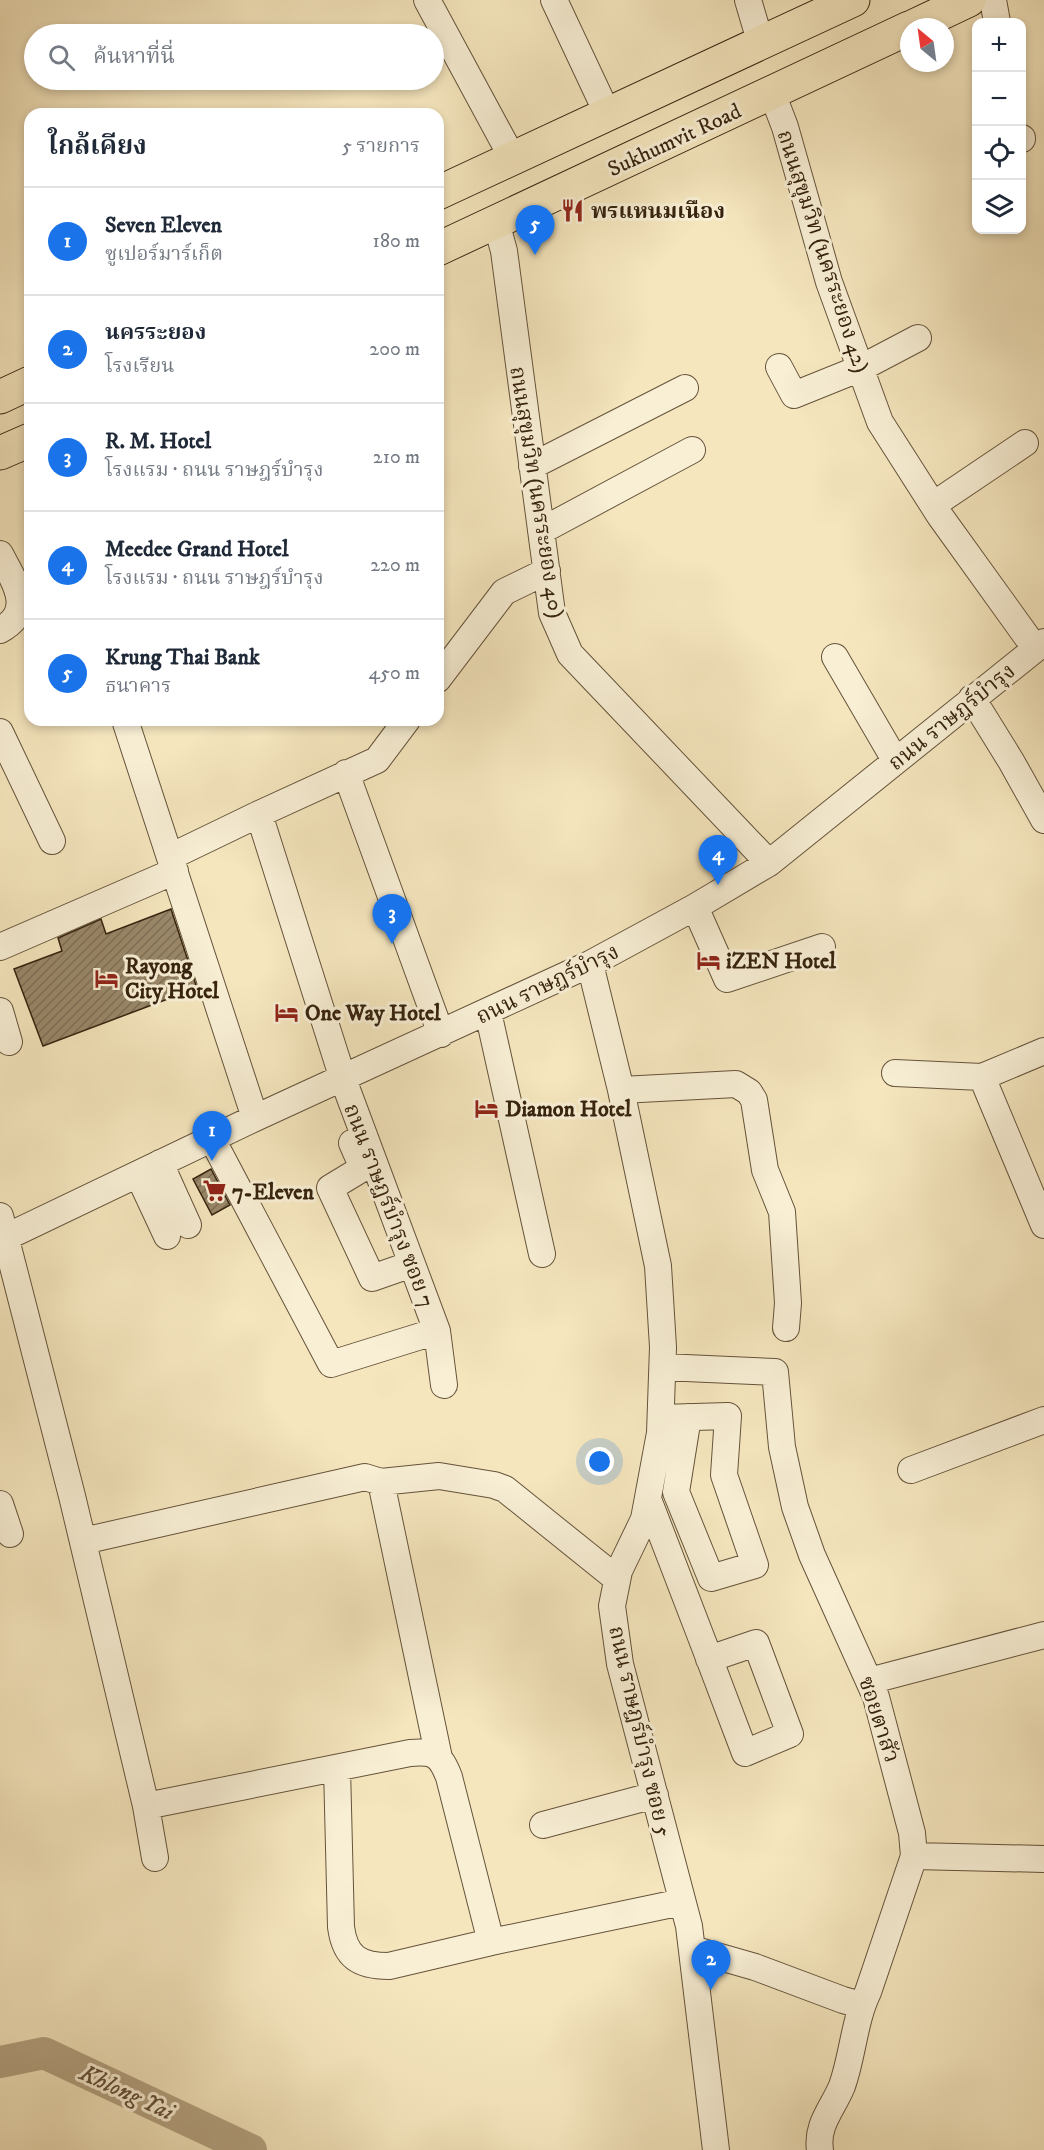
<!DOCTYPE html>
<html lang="th">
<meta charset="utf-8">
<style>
body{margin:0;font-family:"IM FELL DW Pica","Noto Serif Thai",serif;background:#f6f6f7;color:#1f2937}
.controls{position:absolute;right:18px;top:18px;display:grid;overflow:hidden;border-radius:12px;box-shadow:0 3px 9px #0003}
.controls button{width:54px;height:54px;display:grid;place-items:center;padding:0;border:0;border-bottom:2px solid #e0e1e3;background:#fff;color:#1f2937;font:30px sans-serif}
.compass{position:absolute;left:900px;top:18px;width:54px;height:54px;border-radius:50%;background:#fff;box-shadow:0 3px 9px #0003;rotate:331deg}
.you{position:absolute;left:600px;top:1462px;width:21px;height:21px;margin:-15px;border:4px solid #fff;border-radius:50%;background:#1a73e8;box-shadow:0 0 0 9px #1a73e833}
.badge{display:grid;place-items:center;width:39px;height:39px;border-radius:50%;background:#1a73e8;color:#fff;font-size:20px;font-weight:700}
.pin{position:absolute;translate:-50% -50px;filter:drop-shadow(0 2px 3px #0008)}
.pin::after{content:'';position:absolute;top:32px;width:21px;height:18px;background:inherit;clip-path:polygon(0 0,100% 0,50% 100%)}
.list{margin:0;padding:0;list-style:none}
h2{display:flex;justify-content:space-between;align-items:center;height:78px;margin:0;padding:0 24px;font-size:26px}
h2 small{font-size:20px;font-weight:400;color:#747a83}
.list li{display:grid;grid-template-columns:39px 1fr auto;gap:18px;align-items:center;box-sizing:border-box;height:108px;padding:0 24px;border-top:2px solid #e0e1e3}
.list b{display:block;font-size:22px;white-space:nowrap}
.list p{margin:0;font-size:20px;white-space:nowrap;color:#747a83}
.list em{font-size:20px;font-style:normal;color:#747a83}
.icon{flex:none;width:33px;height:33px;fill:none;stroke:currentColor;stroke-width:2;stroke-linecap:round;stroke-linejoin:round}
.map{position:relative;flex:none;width:1044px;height:2150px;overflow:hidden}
.search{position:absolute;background:#fff;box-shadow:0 3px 9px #0003;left:24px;top:24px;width:420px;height:66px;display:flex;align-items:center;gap:15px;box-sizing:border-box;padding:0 21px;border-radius:33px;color:#747a83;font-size:22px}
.panel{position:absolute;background:#fff;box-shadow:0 3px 9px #0003;left:24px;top:108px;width:420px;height:618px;border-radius:18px}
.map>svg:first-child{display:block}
</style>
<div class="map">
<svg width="1044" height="2150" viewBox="0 0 1044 2150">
<defs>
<pattern id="building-hatch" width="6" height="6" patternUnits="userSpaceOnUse" patternTransform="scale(1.5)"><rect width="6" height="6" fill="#99886a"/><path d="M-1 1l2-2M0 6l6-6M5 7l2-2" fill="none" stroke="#7e6f56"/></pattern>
</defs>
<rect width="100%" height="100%" fill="#f5e6be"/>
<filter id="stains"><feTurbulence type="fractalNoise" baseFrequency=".00333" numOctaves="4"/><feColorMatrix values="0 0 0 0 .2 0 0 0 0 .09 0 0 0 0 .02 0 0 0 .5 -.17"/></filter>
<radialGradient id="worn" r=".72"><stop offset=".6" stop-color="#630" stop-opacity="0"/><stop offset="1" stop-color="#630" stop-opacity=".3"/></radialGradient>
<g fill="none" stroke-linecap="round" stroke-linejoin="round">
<path stroke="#b4a382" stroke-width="32" d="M0,2062L44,2053L251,2150"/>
</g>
<path fill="url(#building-hatch)" stroke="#35220e" stroke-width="1.5" d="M171,909L197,988L43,1046L14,969L62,951L58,938L101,919L106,934Z
M211,1169L230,1205L212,1215L193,1179Z"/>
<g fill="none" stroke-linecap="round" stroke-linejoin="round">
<defs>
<path id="minor" d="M427,0L513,159
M554,0L608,115
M748,0L761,44
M993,0L997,22
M772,93L785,127L829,282L880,422L940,516L1035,648
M1022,138V139
M496,222L504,251L552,613L570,654L769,863
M779,367L794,395L861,368L918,338
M532,466L685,388
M933,505L1025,443
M541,531L692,450
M0,554C14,581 36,611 0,630
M835,657L895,760
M438,679L504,592L547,571
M972,698L1011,761L1044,820
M125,720L255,1118
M0,732L52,841
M346,773L441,1034
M259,814L343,1079L437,1331L444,1385
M170,857L259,814L377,760L407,720
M695,907L727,979L822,947
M0,947L175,871
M590,964L621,1090L658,1266L663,1347L660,1433L644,1519L619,1571L612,1606L620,1664L689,1926L716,2150
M0,1011L9,1042
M488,1012L542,1254
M1044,1051L982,1077L1044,1225
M895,1073L982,1077
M621,1090L736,1084L749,1092L754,1100L765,1170L782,1212L788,1303L786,1328
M212,1139L331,1364L437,1331
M352,1143L363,1168L330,1188L372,1278L412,1264
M160,1163L188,1225
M138,1174L167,1236
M0,1216L72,1496L146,1806L155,1858
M0,1240L255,1118L590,964L695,907L769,863L1044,642
M663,1367L775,1372L782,1447L795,1507L812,1555L876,1697L912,1833L914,1856L868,1992C854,2021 853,2055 842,2086C833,2108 816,2125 820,2150
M661,1418L728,1416L724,1475L755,1565L711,1578L676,1492L688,1417
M911,1470L1044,1420
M381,1482L439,1476L494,1485L505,1489L617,1579
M648,1499C681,1584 713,1668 745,1753L790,1734L756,1643L709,1659
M0,1504L10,1534
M83,1541L365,1477L381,1482L439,1758
M869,1681L1044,1635
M337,1768L341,1927C345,1957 359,1966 389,1966L491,1942
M146,1806L410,1753C434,1751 440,1754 449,1777L491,1942L682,1902
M543,1825L655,1795
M914,1856L1044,1859
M692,1949L755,1967L843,2000L861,2005"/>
<path id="major" d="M912,27L969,0
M438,193L853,0
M438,249L909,28
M0,397L30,383
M0,453L30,440"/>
</defs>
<use href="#minor" stroke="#65533a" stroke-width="28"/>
<use href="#major" stroke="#35220e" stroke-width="35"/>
<use href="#minor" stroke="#f8efd5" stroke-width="26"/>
<use href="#major" stroke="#f5e6be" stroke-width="33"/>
</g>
<defs>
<symbol id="restaurant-bare" viewBox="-9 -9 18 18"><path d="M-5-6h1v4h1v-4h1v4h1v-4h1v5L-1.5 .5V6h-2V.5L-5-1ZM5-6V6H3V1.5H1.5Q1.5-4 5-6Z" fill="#8f2418" stroke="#f8efd5" stroke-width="2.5" paint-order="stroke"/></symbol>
<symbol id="hotel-bare" viewBox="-9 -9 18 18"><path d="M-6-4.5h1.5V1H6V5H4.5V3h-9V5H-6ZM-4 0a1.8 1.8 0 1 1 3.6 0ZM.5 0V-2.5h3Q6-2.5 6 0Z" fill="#8f2418" stroke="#f8efd5" stroke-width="2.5" paint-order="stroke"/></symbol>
<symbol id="supermarket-bare" viewBox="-9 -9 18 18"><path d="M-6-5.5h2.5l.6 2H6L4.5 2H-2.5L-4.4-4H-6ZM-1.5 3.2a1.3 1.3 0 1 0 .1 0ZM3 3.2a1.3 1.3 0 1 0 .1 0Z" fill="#8f2418" stroke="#f8efd5" stroke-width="2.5" paint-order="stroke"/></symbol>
</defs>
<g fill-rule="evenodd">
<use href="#restaurant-bare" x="556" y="194" width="33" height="33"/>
<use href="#hotel-bare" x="692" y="944" width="33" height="33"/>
<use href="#hotel-bare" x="90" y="962" width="33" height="33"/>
<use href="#hotel-bare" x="270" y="996" width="33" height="33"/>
<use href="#hotel-bare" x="470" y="1092" width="33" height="33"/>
<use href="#supermarket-bare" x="198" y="1174" width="33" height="33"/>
</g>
<g text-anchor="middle" stroke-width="6" stroke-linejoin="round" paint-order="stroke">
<g font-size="22" fill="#35220e" stroke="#f8efd5">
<text transform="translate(674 139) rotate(-25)" y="8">Sukhumvit Road</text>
<text transform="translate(824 251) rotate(72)" y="8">ถนนสุขุมวิท (นครระยอง 42)</text>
<text transform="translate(538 492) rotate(81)" y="8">ถนนสุขุมวิท (นครระยอง 40)</text>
<text transform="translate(951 716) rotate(-39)" y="8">ถนน ราษฎร์บำรุง</text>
<text transform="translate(547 983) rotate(-26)" y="8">ถนน ราษฎร์บำรุง</text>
<text transform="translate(390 1205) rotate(69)" y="8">ถนน ราษฎร์บำรุง ซอย 7</text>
<text transform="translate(880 1719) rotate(72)" y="8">ซอยตาสัว</text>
<text transform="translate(641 1731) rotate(77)" y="8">ถนน ราษฎร์บำรุง ซอย 5</text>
</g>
<g font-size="22" font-weight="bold" fill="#35220e" stroke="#f8efd5" text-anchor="start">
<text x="591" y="218">พรแหนมเนือง</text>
<text x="726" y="968">iZEN Hotel</text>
<text x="125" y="973">Rayong<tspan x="125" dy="25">City Hotel</tspan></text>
<text x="305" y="1020">One Way Hotel</text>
<text x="505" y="1116">Diamon Hotel</text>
<text x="232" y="1199">7-Eleven</text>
</g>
<g font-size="24" font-style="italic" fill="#614f37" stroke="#f8efd5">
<text transform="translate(127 2092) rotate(25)" y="8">Khlong Yai</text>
</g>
</g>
<rect width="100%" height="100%" filter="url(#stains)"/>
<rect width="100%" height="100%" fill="url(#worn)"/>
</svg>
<div class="controls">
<button>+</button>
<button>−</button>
<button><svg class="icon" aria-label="locate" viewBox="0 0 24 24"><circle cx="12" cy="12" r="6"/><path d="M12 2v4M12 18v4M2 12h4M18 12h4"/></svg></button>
<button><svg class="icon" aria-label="layers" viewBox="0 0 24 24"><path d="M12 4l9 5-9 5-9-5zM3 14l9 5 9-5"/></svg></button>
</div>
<svg class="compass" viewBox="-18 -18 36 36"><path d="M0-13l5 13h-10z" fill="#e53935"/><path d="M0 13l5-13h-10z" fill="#747a83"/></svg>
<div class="you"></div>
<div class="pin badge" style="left:212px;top:1161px">1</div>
<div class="pin badge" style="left:711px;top:1990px">2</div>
<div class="pin badge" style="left:392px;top:944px">3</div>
<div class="pin badge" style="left:718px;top:885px">4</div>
<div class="pin badge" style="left:535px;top:255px">5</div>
<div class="search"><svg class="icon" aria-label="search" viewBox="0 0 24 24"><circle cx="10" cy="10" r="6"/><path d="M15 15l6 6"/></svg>ค้นหาที่นี่</div>
<section class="panel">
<h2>ใกล้เคียง<small>5 รายการ</small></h2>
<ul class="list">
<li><span class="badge">1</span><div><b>Seven Eleven</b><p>ซูเปอร์มาร์เก็ต</p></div><em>180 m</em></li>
<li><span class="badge">2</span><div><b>นครระยอง</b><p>โรงเรียน</p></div><em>200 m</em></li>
<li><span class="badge">3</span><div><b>R. M. Hotel</b><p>โรงแรม · ถนน ราษฎร์บำรุง</p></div><em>210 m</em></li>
<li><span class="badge">4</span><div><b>Meedee Grand Hotel</b><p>โรงแรม · ถนน ราษฎร์บำรุง</p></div><em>220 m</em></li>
<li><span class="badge">5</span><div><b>Krung Thai Bank</b><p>ธนาคาร</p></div><em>450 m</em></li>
</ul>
</section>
</div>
